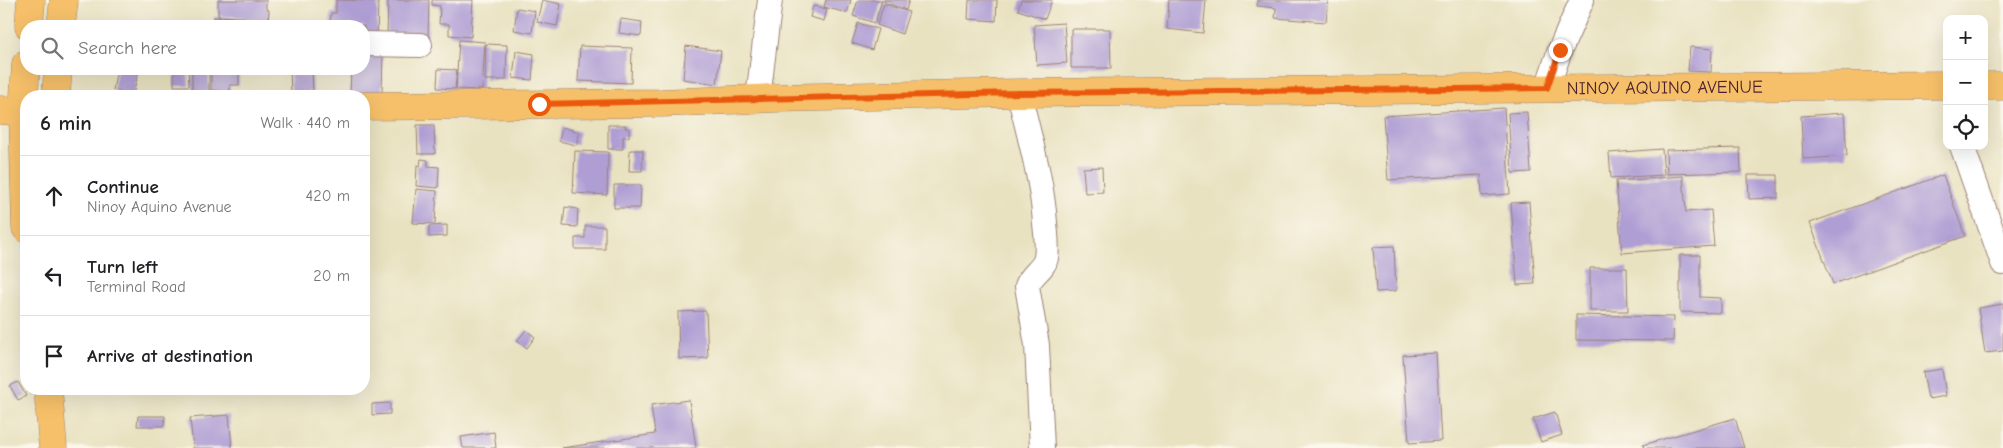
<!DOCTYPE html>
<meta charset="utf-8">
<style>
body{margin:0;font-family:"Comic Neue",sans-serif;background:#f2f2f2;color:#202124}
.controls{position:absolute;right:15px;top:15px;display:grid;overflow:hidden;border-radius:10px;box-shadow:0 5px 20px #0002}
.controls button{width:45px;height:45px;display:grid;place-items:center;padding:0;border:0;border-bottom:1px solid #e0e0e0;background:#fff;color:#202124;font:25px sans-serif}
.stop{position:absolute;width:15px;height:15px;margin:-11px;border:4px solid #ea580c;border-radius:50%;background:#fff}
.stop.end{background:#ea580c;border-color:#fff;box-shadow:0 1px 5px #0008}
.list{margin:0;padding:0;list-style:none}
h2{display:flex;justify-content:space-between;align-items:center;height:65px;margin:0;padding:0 20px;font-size:21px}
h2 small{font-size:16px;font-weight:400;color:#757577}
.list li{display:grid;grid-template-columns:32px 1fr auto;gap:15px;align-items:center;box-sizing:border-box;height:80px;padding:0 20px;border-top:1px solid #e0e0e0}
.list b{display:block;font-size:19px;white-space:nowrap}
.list p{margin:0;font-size:16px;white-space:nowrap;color:#757577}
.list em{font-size:16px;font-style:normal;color:#757577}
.icon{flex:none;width:28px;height:28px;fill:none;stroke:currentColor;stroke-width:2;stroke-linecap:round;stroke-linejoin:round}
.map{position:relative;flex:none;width:2003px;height:448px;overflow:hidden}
.search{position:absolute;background:#fff;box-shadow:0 5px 20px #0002;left:20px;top:20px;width:350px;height:55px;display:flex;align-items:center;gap:12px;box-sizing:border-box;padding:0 18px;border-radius:20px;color:#757577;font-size:19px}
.panel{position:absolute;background:#fff;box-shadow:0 5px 20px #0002;left:20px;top:90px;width:350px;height:305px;border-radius:20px}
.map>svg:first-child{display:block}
</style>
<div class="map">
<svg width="2003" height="448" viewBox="0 0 2003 448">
<rect width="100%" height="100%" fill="#fbf7ec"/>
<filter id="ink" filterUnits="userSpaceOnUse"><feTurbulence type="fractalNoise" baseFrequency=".02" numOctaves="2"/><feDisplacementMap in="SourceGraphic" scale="10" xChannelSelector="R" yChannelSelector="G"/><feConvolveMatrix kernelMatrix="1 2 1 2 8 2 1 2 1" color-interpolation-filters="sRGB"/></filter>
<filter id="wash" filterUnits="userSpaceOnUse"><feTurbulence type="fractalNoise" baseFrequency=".0096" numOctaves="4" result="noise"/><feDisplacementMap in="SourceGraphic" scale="20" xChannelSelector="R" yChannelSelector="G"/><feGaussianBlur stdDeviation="1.12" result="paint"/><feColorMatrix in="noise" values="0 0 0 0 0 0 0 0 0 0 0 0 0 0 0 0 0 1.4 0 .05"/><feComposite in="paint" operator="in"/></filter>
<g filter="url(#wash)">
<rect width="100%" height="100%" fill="#e9e2c1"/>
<g id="blocks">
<path fill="#af9ed4" d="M218,0H266V9L269,10L268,26H244V17L218,16Z
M336,0L378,1L377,39H364V26H330L331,13H336Z
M388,0H429L428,37L387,36Z
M432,0H473L471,37L449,35V24H439L440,6L432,5Z
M542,0L561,4L557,26L537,22Z
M826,0H851L847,13L824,7Z
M858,0H882L875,23L853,16Z
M884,0H909L906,10L884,2Z
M969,0H997L996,21L968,19Z
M1021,0H1052L1045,19L1018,10Z
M1169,0H1206L1203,33L1167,29Z
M1258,0H1328L1326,22L1275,18L1276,8L1257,6Z
M884,4L909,12L902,34L877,25Z
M813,6L827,9L824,21L810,17Z
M517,8L535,11L532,33L514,30Z
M214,17L232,18L231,26L213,25Z
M621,19L642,22L641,36L619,33Z
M858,23L878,29L872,50L852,43Z
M1064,23L1067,63L1037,65L1034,25Z
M1071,29H1110L1111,68H1071Z
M459,40L485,42L482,90L456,89Z
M486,44L507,45L506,80H485Z
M364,46L383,47L382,96L350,95L351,69H364Z
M580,46L632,48L631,83L578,81Z
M686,46L721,51L717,84L683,79Z
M1690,47L1712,49L1711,72L1688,71Z
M516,51L534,54L532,80L513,78Z
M117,69H139L133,95L113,90Z
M174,69H188L189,86H174Z
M192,69H209V94H192Z
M211,69L239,70V85H230V91L211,90Z
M290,69H312L313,92L291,93Z
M438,69L457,70L455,89L437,88Z
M1504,108L1510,194L1482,196L1481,175L1388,180L1383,116Z
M1527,112L1531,172L1512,173L1508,113Z
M1844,113L1847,156L1803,159L1801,116Z
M417,125H434L435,154H418Z
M608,125H626L625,128H629V137H623V149H608Z
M562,127L580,132L576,145L559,141Z
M1740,148L1741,172L1667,174L1666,150Z
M1662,149L1664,175L1611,178L1609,153Z
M630,150H643L642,171H629Z
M575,151L608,152L607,195L573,193Z
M421,159L428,160V166L439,167L438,188L416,186L417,165L420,166Z
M1102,167L1103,192L1085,193L1083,168Z
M1748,175H1778V198L1749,199Z
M1943,175L1965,236L1833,284L1810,223Z
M1683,176L1686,212L1711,210L1714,246L1622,253L1616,181Z
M614,185H641L640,208H614Z
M416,189L437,191L435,224L413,223Z
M1529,202L1535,284L1517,285L1511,203Z
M565,207L578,209L577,227L563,226Z
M447,225V236L429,237V226Z
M585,226H605V249H575V238H585Z
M1394,246L1396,291L1376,292L1373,247Z
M1680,255H1700V297L1721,298V313L1680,312Z
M1590,268H1627L1628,311H1590Z
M2003,304V351L1985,353L1978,308Z
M706,311L708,358L679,359L678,312Z
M1576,315L1674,317L1673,341L1576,340Z
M526,330L535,337L527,348L517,341Z
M1436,353L1441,441L1409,443L1403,355Z
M1942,369L1946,396L1928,399L1923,372Z
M18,382L26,396L18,400L10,386Z
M689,400L696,448H562L655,434L651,405Z
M390,403V414L372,415V404Z
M1555,412L1562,435L1541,442L1533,419Z
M229,415L232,448H193L190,418Z
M138,416H165L164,426H137Z
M1735,418L1744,448H1644L1643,445Z
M494,432L496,448H463L461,437Z"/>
</g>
</g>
<g filter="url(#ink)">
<use href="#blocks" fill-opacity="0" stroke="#9a8076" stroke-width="1"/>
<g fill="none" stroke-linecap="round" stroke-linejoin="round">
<defs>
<path id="minor" d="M364,44L420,45
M1547,88L1560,50L1582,0
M1019,93C1029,136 1042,179 1045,223C1046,234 1048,247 1046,258C1044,269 1031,274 1027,286L1037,345L1042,448
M758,98L770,0
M1962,146L2003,263"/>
<g id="major">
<path d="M1984,86H2003"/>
<path id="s1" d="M364,106L661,103L774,98L1019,93L1947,85"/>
<path d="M0,110L26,112"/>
</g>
<path id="highway" d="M29,26L31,0
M61,26L64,0
M26,64L23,112L26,228
M56,96L58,69
M48,389L53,448"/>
</defs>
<use href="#minor" stroke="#9a8076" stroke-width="26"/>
<use href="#major" stroke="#9a8076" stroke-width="29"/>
<use href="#highway" stroke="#9a8076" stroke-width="29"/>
<use href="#minor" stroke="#fff" stroke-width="24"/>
<use href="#major" stroke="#f6c06b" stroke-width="28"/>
<use href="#highway" stroke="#f6c06b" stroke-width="28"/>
</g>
</g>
<g fill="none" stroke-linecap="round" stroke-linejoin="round" filter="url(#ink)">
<path stroke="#ea580c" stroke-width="6" d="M539,104L1019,93L1547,88L1560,50"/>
</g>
<g text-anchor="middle" stroke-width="4" stroke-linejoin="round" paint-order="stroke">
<g font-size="18" fill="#4a1f2b" stroke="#fbf7ec">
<text dy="6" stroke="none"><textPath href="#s1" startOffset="1301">NINOY AQUINO AVENUE</textPath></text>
</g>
</g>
</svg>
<div class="controls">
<button>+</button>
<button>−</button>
<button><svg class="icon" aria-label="locate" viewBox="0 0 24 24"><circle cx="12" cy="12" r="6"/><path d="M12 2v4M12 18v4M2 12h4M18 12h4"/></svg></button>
</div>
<div class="stop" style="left:539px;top:104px"></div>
<div class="stop end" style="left:1560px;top:50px"></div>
<div class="search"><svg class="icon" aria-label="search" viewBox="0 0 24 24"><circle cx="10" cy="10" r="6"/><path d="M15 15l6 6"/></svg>Search here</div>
<section class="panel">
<h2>6 min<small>Walk · 440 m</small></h2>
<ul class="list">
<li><svg class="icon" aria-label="ahead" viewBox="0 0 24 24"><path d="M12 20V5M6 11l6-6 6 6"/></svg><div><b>Continue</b><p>Ninoy Aquino Avenue</p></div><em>420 m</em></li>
<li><svg class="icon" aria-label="left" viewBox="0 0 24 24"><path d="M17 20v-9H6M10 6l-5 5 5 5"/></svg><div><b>Turn left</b><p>Terminal Road</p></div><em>20 m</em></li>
<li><svg class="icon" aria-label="arrive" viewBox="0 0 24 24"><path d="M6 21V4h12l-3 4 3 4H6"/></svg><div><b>Arrive at destination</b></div></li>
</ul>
</section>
</div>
